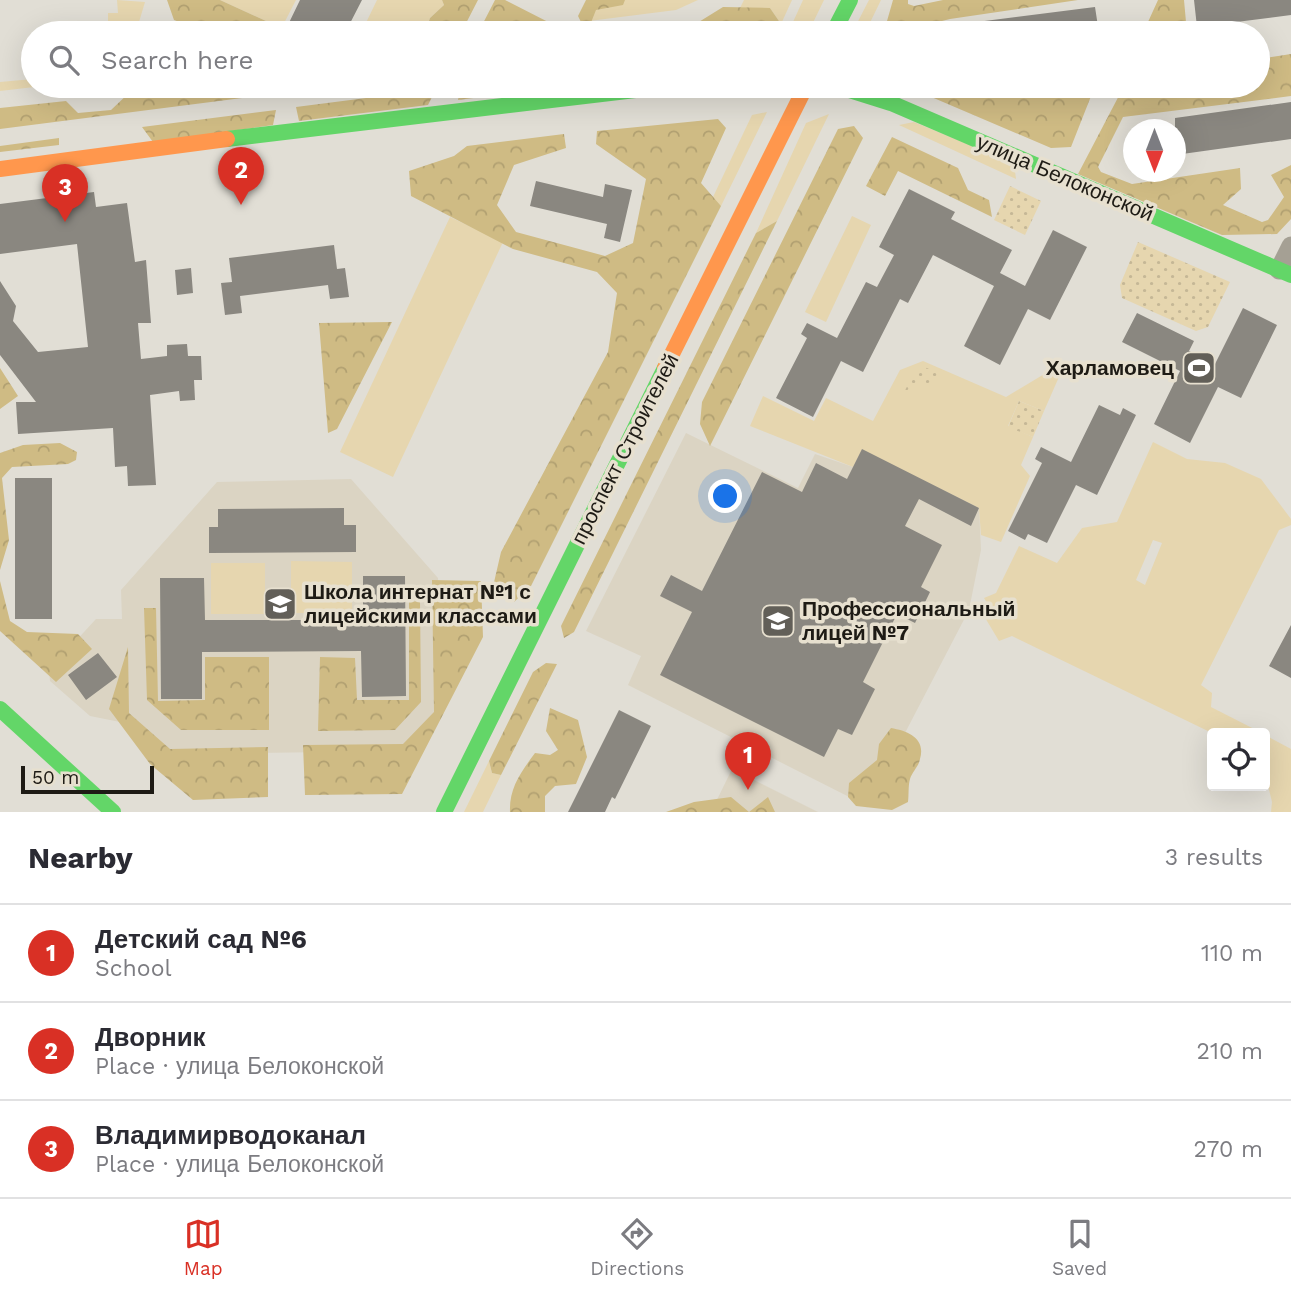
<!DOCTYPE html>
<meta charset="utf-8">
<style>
body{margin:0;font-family:"Work Sans",sans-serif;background:#f2f2f3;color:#2b2b33}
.controls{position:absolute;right:21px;bottom:21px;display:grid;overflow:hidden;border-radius:7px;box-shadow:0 7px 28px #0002}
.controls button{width:63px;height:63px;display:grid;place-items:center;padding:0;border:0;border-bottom:2px solid #e1e1e2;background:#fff;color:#2b2b33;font:35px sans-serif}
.compass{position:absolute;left:1123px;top:119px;width:63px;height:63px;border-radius:50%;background:#fff;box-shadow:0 7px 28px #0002;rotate:180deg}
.scale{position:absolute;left:21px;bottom:18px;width:133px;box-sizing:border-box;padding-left:7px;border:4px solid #1e1b15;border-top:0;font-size:19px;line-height:24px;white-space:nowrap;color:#1e1b15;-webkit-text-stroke:5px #e7e0cf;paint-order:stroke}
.you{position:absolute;left:726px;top:497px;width:24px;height:24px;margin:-18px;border:5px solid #fff;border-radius:50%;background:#1a73e8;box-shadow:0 0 0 10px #1a73e833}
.badge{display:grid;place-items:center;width:46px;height:46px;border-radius:50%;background:#d93025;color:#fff;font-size:23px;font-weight:700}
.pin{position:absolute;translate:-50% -58px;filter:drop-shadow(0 2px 4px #0008)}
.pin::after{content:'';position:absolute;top:37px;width:24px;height:21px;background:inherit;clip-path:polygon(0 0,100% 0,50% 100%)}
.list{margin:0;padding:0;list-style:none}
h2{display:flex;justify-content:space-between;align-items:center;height:91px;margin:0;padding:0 28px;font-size:30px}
h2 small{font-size:23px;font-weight:400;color:#7c7c81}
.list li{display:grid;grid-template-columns:46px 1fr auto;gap:21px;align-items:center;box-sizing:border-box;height:98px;padding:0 28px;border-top:2px solid #e1e1e2}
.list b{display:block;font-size:26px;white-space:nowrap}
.list p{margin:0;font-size:23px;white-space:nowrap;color:#7c7c81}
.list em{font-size:23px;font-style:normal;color:#7c7c81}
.icon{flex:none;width:38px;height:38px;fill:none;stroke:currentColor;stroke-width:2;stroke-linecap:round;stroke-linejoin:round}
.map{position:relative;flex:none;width:1291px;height:812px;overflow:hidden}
.search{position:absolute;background:#fff;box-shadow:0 7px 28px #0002;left:21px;right:21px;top:21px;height:77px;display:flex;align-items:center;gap:18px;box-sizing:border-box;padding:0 24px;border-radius:38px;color:#7c7c81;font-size:26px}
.sheet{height:385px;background:#fff}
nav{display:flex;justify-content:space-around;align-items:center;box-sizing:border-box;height:98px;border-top:2px solid #e1e1e2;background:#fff;font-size:19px;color:#7c7c81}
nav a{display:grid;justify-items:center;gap:4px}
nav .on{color:#d93025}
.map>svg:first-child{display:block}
</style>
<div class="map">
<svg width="1291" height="812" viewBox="0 0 1291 812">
<defs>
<pattern id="forest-crowns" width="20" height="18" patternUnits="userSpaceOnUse" patternTransform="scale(1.75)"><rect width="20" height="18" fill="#cfbb84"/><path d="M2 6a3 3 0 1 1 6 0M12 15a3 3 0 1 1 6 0" fill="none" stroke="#b1a071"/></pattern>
<pattern id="park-dots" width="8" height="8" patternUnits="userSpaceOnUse" patternTransform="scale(1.75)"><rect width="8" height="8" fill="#e6d6af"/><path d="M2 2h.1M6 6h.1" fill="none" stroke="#c5b796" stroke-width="1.8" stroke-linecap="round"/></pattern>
</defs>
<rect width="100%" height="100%" fill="#e1ded5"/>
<path fill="#dbd4c3" d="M686,433L798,488L815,454L853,467L862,449L979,508L981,550L969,610L867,806L628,685L641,656L586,631Z
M351,479L438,578L441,712L406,751L164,754L125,723L90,716L50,681L49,670L96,619H122L121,590L217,482Z
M732,769L818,812H711Z"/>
<path fill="#e6d6af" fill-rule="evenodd" d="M117,0L145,2L139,22L108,23V13H118Z
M220,0H296L279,33H272L266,21Z
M377,0H442L444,5L430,18L425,33H361Z
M591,0H698L676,10L581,22Z
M744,0H792L781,24L770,8H740Z
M803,0H824L808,33H788Z
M869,0H881L865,33H852Z
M33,79V86H43L0,91V82Z
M767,112L721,206L713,197L752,115Z
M829,114L777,221L756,233L806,123Z
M914,122L1014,163L1016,179L899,125Z
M852,216L871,225L826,322L805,312Z
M450,217L503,242L393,477L340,452Z
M923,361L1006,397L1066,361L1044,411L1019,401L1008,426L1033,437L1021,465L1030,476L1001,542L981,535L979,508L862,450L853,467L750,426L763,396L814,421L826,398L873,421L900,370Z
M1153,442L1187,459L1225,463L1261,479L1291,519V525L1279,530L1201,685L1212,693L1211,707L1262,733H1212L1012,636L999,641L984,616L989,606L984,598L996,593L1019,546L1057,563L1082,528L1117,522ZM1153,540L1162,543L1145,585L1136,580Z
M291,561L352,562V613H291Z
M211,563H265V614H211Z
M1265,735L1291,749V812H1271L1272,802L1265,773Z
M489,761L492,773L501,775L483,812H464Z"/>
<path fill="url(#forest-crowns)" d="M167,0H220L266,21L272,33H208L174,20Z
M442,0H478L461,33H425L430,18L444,5Z
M495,0H505L556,26L478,33Z
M586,0H625L623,5L596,10L590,25L583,26L578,16Z
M893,0H908V4L914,6L943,0H1078L950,19L918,27L885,28Z
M1158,0H1184L1187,33H1143Z
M723,7L770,8L781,24L776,33H681Z
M666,25L655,33H601Z
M1291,54V96L1123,117L1098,167L1101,172L1132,184L1240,168L1241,189L1223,205L1262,222L1268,220L1284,197L1271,175L1291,165V219L1277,234L1222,235L1078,174L1124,86H1258V59Z
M461,86H542V89L458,100Z
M1015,86H1095L1071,147L1051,148L929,96Z
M248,87L250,97L0,129V108L66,101L78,113L111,110L131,91Z
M436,89L428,105L299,121L296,107Z
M276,110L273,125L153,142L142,127Z
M718,119L726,128L701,183L721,206L531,586L514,602L492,591L501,552L608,352L617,293L597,272L513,249L411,196L409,171L454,156L467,146L564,134L566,148L514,165L497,205L516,232L605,256L633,243L646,179L596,144L597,131Z
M854,126L863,138L710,446L700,424L702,402L838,129Z
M892,137L958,168L968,190L989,200L992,217L898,171L885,196L866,186Z
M59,138V145L0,152V146Z
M777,221L574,632L564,638L561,626L756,233Z
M392,322L337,429L328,433L319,323Z
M0,368L18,396L0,409Z
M60,443L77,452L76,460L68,464L12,467L2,478L9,540L0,570V453L23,445Z
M432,580L481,581L483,637L402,794L305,795L303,745L403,744L434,712Z
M0,581L10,621L27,632L78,634L92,649L56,682L0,631Z
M420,601L421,702L395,730L318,731L320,657L355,658L357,700H409V602Z
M144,608H156L158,701L205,700V657H269V730H181L147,700Z
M128,647L129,713L170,749L268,747V797L193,800L150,764L109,709Z
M546,663L557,664L501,775L492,773L489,761L533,672Z
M550,708L578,720L587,757L576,784L555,786L545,796V812H510C509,788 521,772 535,753L550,755L558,750L546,731Z
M891,728C908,731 926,738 920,759C919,766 912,772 910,779C908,786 909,795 908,802L892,810L856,806L848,797L849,783L877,760L879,744Z
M731,797L749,812L768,797L775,812H666L694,802Z"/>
<path fill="url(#park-dots)" d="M1010,186L1041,201L1025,235L994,220Z
M1138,242L1230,282L1208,327L1196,331L1122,298L1120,285Z
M919,365L947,376L904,392Z
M1019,401L1044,411L1033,437L1008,427Z"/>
<path fill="#8a8780" d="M300,0H362L345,33H294L286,29Z
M1194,0H1291V15L1197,27Z
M1095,7L1099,33H962L961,24Z
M1291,102V139L1175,155V118Z
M536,181L603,197L605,184L632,190L620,242L604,238L607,224L530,206Z
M909,189L955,212L951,219L1012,250L1000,273L1025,286L1053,230L1087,247L1050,320L1028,309L1000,365L964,346L994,286L933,255L908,303L900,299L863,372L841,361L813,417L776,398L807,338L801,334L807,323L837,338L866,282L877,287L894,255L879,247Z
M94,192L96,207L127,203L135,262L146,260L151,323H138L141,359L167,356V345L187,344L188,356H201L202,380H194L195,400L180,401L179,391L150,395L156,485L128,486L127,466L115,467L113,428L18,434L16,402H36L0,355V281L16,306L13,321L38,352L88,347L77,244L0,254V204Z
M334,245L337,269L345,268L349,297L330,299L328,285L240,296L242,313L225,315L221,283L232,282L229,258Z
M191,268L193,293L177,295L175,270Z
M1243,308L1277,325L1241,398L1218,387L1190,443L1154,424L1180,371L1122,342L1137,313L1194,341L1189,351L1215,364Z
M1099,405L1120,415L1123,408L1136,415L1097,495L1076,485L1047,543L1028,534L1025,540L1008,531L1042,463L1035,459L1041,447L1071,462Z
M862,449L979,508L971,526L919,499L905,526L942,545L921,587L930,592L915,623L897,614L863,682L875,689L852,735L838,729L824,757L660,675L692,612L660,596L671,575L702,591L762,472L802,492L816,463L847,479Z
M15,478H52V619H15Z
M344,508V525H356V552L209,553V527H218V509Z
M363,576H405L406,696L362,697L361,651L202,652V699H161L160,578H204L205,620H363Z
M1291,625V678L1269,666Z
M98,653L117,677L86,700L68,675Z
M619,710L651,726L615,799L612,797L605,812H568Z"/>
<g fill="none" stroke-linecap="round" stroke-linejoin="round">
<path stroke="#a5a094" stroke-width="19" d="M1279,270L1291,246"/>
<path stroke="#63d668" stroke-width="16" d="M833,33L850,0
M837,86L891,103L1291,275
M227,139L669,86
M0,709L113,812
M444,812L665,368"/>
<path stroke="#ff974d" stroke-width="16" d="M0,169L227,139
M665,368L806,86"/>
</g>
<defs>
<symbol id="stadium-square" viewBox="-11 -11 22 22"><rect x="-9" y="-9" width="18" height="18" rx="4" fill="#625f58" stroke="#e7e0cf"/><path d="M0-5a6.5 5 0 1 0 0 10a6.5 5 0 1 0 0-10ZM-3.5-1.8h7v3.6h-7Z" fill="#fff"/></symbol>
<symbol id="school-square" viewBox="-11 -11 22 22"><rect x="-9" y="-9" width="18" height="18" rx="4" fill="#625f58" stroke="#e7e0cf"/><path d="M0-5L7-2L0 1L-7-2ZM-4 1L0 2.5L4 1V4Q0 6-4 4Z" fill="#fff"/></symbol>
<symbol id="university-square" viewBox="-11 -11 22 22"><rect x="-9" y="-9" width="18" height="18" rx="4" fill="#625f58" stroke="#e7e0cf"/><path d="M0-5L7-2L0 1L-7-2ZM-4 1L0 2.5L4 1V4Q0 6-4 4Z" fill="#fff"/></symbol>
</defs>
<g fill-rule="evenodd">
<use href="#stadium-square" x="1180" y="349" width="38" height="38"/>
<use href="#school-square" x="261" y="585" width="38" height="38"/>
<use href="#university-square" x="759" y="602" width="38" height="38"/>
</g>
<g text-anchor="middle" stroke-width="7" stroke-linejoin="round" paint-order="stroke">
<g font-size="21" fill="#1e1b15" stroke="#e7e0cf">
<text transform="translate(1065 178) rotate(23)" y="7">улица Белоконской</text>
<text transform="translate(625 449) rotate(-63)" y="7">проспект Строителей</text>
</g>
<g font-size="21" font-weight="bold" fill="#1e1b15" stroke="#e7e0cf" text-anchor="start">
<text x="1174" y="375" text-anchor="end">Харламовец</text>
<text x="304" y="599">Школа интернат №1 с<tspan x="304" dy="24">лицейскими классами</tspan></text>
<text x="802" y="616">Профессиональный<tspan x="802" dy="24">лицей №7</tspan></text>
</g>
</g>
</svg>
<div class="controls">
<button><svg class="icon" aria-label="locate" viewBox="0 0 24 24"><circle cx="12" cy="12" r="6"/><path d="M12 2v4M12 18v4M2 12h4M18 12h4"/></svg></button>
</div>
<svg class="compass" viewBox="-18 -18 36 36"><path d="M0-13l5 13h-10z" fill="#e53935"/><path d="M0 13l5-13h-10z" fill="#7c7c81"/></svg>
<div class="scale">50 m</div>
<div class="you"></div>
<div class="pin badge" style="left:748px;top:790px">1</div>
<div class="pin badge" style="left:241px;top:205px">2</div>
<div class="pin badge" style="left:65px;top:222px">3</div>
<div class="search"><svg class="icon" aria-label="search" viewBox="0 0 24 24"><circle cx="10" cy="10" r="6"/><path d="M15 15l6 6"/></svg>Search here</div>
</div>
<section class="sheet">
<h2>Nearby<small>3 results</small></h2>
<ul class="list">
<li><span class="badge">1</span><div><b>Детский сад №6</b><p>School</p></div><em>110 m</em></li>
<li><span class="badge">2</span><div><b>Дворник</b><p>Place · улица Белоконской</p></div><em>210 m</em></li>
<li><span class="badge">3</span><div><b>Владимирводоканал</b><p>Place · улица Белоконской</p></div><em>270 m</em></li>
</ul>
</section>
<nav>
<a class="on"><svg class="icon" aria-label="map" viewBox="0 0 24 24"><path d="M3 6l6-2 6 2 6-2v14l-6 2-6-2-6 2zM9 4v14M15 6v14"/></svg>Map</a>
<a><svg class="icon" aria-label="directions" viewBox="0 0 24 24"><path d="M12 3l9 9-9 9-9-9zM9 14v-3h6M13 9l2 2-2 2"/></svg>Directions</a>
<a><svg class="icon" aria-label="saved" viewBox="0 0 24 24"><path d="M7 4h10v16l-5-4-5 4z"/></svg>Saved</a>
</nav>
